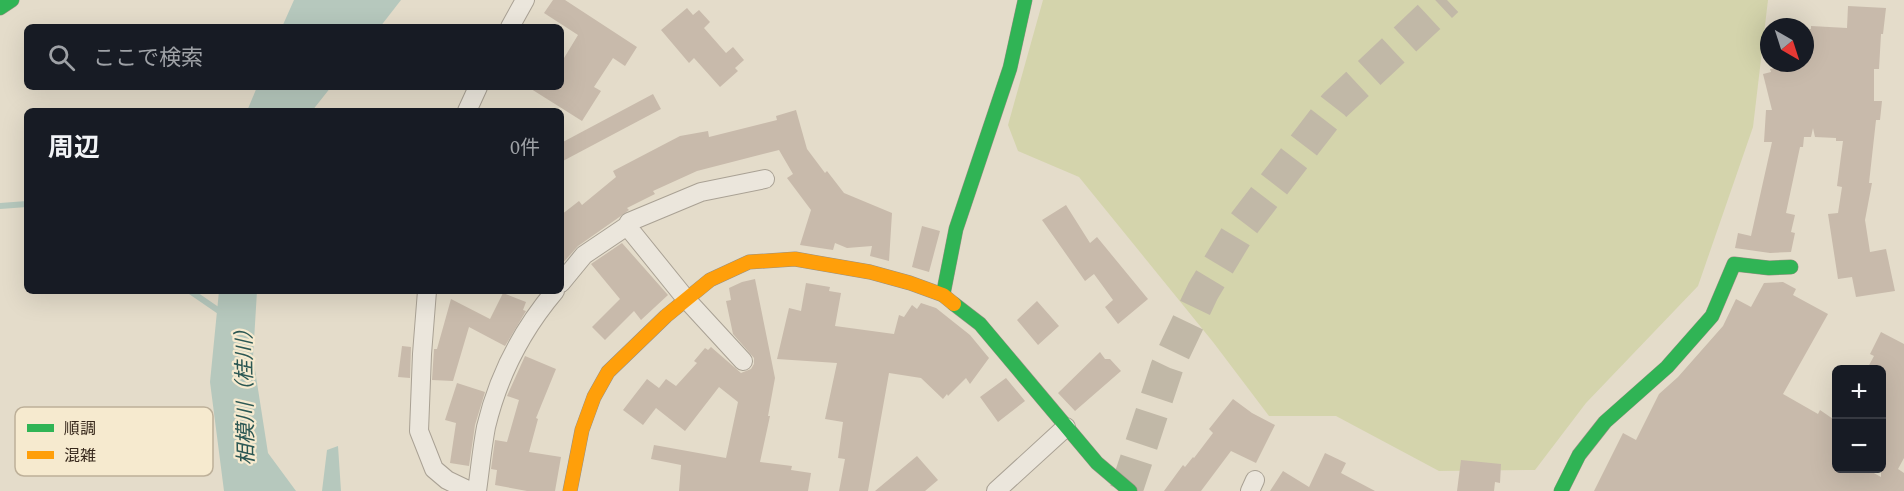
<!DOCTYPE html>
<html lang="ja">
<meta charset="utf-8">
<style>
body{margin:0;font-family:Spectral,"Noto Sans JP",serif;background:#242831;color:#f1f3f6}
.controls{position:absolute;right:18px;bottom:18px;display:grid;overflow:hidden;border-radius:9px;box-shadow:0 6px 24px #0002}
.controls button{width:54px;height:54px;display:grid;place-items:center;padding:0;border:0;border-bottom:2px solid #363941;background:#171b24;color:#f1f3f6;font:30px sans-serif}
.compass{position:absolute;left:1760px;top:18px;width:54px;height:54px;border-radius:50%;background:#171b24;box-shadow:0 6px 24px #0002;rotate:141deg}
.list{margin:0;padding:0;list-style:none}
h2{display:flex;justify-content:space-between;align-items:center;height:78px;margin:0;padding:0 24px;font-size:26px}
h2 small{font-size:20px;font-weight:400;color:#9ea1a6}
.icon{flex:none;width:33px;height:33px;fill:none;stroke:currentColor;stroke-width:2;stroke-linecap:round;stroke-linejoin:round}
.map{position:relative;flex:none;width:1904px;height:491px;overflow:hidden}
.search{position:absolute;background:#171b24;box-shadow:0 6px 24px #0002;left:24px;top:24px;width:540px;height:66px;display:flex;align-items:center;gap:15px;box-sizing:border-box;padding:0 21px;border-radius:9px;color:#9ea1a6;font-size:22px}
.panel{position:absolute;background:#171b24;box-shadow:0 6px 24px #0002;left:24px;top:108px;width:540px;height:186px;border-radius:9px}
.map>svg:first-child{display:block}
</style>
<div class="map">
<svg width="1904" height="491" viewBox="0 0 1904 491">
<rect width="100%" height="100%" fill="#e4dcca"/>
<path fill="#d4d4ac" d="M1043,0H1768L1753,127L1698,286L1586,403L1535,470L1439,471L1336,416H1269L1213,342L1079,177L1018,151L1008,125Z"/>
<path fill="#b6c8bd" d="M294,0H401L380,27H282Z
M257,87H331L312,111H247Z
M219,291H257L253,357L268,453L296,491H224L210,382Z
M338,446L341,491H322L327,450Z"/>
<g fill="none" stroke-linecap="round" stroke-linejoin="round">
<path stroke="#b6c8bd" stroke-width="6" d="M0,206L27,204
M190,291L222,313"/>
</g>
<path fill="#c8baab" d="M553,0H565L637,47L625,66L613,58L594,87L601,91L582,121L528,87H561V63L578,35L544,13Z
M1848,6L1886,8L1883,34H1881L1879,69H1874V101H1882L1880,120H1876L1869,183H1872L1865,220L1870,252L1886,249L1895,291L1856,297L1852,277L1838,279L1828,214L1838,213L1842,187L1837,186L1843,141H1836V138L1815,137L1813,128L1811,137H1804L1803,147H1800L1786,213L1795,215L1791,232L1795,233L1791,252L1770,253L1735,248L1738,233L1751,236L1772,142H1764L1766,110H1772L1763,74L1771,72L1770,69L1805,63V29H1811V26L1847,28Z
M687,8L693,15L699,10L710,22L704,28L726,53L733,47L744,60L735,68L738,71L720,87L694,58L689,63L661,30Z
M653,94L661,109L561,162V143Z
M796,110L807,149L825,173L827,171L844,193L892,213L889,261L870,256L872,246L847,248L835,243L833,250L800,245L811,210L787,178L793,174L779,150L697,171L653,191L655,194L627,208L629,210L618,218L578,246L561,265V215L579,201L582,205L616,177L613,171L680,136L708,131L709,137L777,120L776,116Z
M1066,205L1090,243L1097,237L1148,299L1118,324L1105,307L1113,300L1094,274L1085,281L1042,220Z
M922,226L940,231L929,272L912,267Z
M622,243L668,295L641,320L634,311L605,340L592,327L620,299L591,264Z
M755,279L775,378L768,416H770L760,462L792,466L791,470L811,473L808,491H679L681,465L651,459L654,445L726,458L738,402L719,387L685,431L656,408L643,425L623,410L647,379L659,388L666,379L676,386L697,363L694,361L705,348L708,350L711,347L741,373L751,369L754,364V358L733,334L726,301L731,300L729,288L742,282Z
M1783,282L1796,289L1793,295L1828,314L1783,394L1818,414L1820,410L1836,421V468H1865L1881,477V369H1867L1874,356L1870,354L1881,332L1904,344V458L1898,469L1904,473V491H1594L1623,433L1636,440L1659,394L1678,377L1723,326L1736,299L1751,307L1764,283Z
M806,283L830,287L829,291L841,293L835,326L894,334L899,315L904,317L912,305L917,309L921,303L936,308L970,335L989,358L970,384L966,378L948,396L947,394L943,399L921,378L889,373L868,491H839L845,459L838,458L843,422L825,419L837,363L777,359L789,308L801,311Z
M503,293L526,302L523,310L526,311L505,346L469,327L453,381L432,380L434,349H437L451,299L490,319Z
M1037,301L1059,326L1038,345L1017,320Z
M402,346L411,347L410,378L398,377Z
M1100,352L1105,359H1110L1121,371L1075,411L1058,393Z
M525,356L556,369L536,418L538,419L529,452L561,457L555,491H527L495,485L497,470L491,469L495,440L507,442L519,400L507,396Z
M1006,378L1025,401L998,422L980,397Z
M457,383L485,392L475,425L469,466L450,463L456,423L445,420Z
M1233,399L1252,413L1275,425L1256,463L1231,451L1201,491H1164L1183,465L1185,467L1193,457L1194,458L1213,433L1209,429Z
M1325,453L1346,463L1341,473L1375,491H1270L1283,471L1309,487Z
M917,456L938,480L925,491H875Z
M1461,460L1501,464L1500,483L1495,482L1494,491H1457Z"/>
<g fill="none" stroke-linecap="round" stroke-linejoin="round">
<path stroke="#c1b8a7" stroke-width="33" stroke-dasharray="33 16" stroke-linecap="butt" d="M1126,491L1167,367L1203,291L1242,226L1335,105L1447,0"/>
<defs>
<path id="street" d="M510,27L525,0
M467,111L478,87
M627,226L686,299L743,361
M561,283L584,255L627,226L629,222L701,192L765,179
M427,291L422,354L419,431L434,469L447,480L470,491
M477,491C480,470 482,448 486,427C498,377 522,330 555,291
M996,491L1066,427
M1250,491L1255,480"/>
<path id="fast" d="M0,8L12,0
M943,295L956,229L1010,68L1025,0
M954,304L980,324L1097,463L1130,491
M1561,491L1579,455L1605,422L1667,367L1712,316L1734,264L1769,268L1791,267"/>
<path id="slow" d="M570,491L582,430L594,397L608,372L666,316L710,280L749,262L795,259L870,272L910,283L943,295L954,304"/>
</defs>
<use href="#street" stroke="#a9a194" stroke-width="20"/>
<use href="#fast" stroke="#989083" stroke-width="15"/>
<use href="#slow" stroke="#989083" stroke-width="15"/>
<use href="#street" stroke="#ebe6dc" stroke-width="18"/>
<use href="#fast" stroke="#30b455" stroke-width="14"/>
<use href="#slow" stroke="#ff9f0a" stroke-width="14"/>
</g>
<g text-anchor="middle" stroke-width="4.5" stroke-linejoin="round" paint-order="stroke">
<g font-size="21" font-style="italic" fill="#2b5753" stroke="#f6eacf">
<text transform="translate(245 392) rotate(-91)" y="7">相模川（桂川）</text>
</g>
</g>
<rect x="15" y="407" width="198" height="69" rx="9" fill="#f6eacf" stroke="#bdb099" stroke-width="1.5"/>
<rect x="27" y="424" width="27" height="8" fill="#30b455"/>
<rect x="27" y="451" width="27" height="8" fill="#ff9f0a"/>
<g font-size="16" fill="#37281c">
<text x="64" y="434">順調</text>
<text x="64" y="461">混雑</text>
</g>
</svg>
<div class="controls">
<button>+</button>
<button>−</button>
</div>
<svg class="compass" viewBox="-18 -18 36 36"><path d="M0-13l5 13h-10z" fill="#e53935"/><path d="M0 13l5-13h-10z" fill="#9ea1a6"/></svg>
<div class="search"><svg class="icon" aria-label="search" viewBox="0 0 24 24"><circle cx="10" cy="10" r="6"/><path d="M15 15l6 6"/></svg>ここで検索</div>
<section class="panel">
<h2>周辺<small>0件</small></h2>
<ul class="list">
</ul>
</section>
</div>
